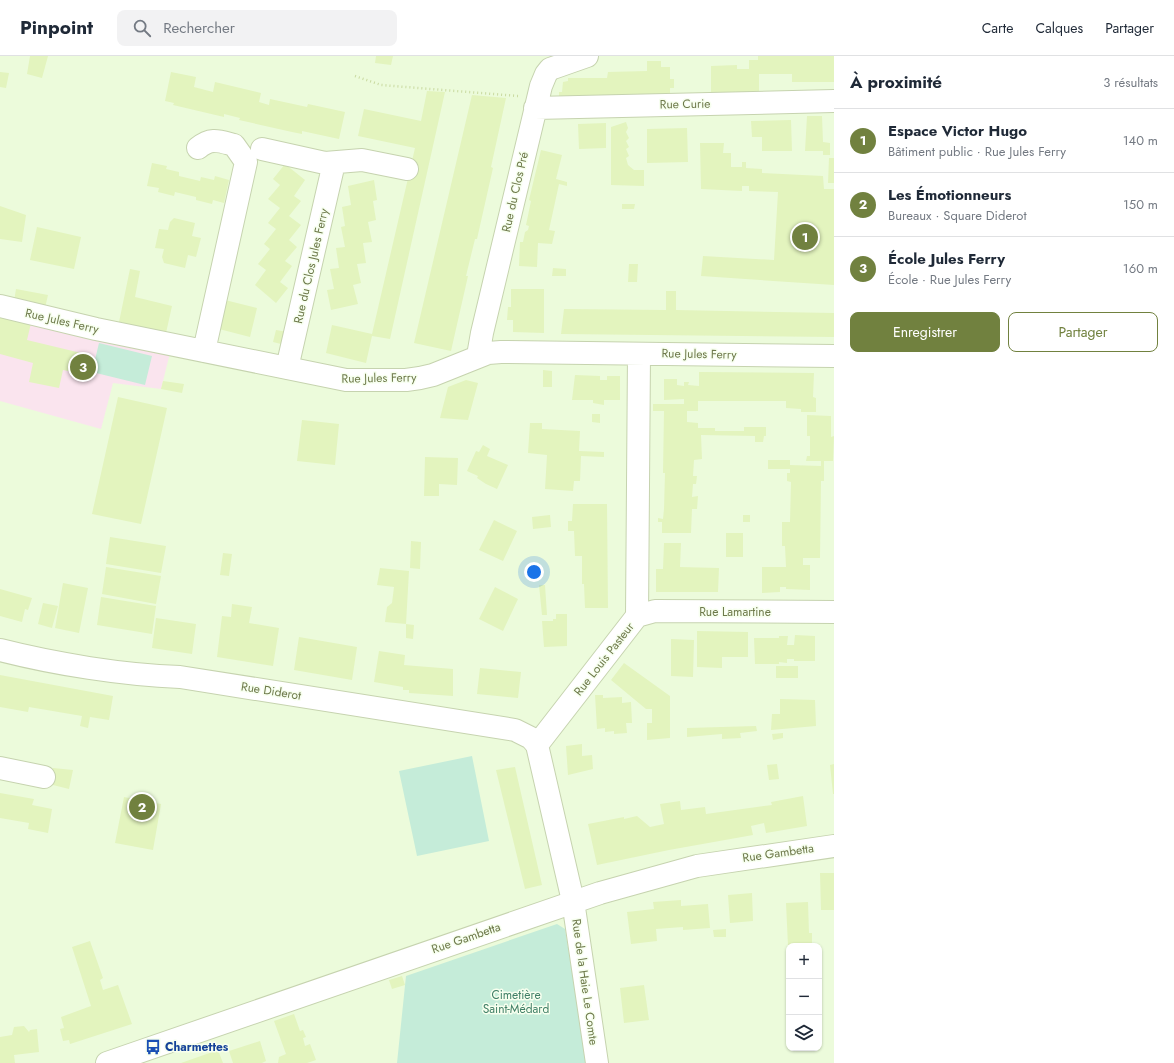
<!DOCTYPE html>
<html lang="fr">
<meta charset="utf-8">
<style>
body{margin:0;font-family:Jost,sans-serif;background:#f2f2f3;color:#1f2937}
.controls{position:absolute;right:12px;bottom:12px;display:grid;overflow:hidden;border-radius:8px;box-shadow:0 1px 3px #0004}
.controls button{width:36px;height:36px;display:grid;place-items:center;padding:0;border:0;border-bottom:1px solid #e0e1e3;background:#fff;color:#1f2937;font:20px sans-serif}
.you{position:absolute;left:534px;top:516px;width:14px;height:14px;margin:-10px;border:3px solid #fff;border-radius:50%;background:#1a73e8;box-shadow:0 0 0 6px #1a73e833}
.badge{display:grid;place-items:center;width:26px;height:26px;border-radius:50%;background:#71813f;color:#fff;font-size:13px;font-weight:700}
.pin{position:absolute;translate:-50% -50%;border:2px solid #fff;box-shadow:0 1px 4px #0006}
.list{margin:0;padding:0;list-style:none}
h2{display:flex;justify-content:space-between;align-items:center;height:52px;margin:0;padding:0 16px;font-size:17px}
h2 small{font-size:13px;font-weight:400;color:#747a83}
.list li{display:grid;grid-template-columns:26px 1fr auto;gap:12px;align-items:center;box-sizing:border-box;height:64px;padding:0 16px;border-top:1px solid #e0e1e3}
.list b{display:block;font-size:15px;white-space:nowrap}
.list p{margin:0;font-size:13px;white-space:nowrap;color:#747a83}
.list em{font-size:13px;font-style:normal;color:#747a83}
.actions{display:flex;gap:8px;padding:12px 16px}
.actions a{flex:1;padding:9px 0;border:1px solid #71813f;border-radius:8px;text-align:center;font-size:14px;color:#71813f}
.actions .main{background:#71813f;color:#fff}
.icon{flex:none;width:22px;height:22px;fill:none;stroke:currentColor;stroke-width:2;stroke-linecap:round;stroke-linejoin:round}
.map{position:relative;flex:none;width:834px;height:1007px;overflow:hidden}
header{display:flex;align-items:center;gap:24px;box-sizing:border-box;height:56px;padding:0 20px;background:#fff;border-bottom:1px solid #e0e1e3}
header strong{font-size:19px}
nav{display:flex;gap:22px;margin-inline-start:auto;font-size:14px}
.search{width:280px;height:36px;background:#f2f2f3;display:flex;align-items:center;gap:10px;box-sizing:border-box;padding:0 14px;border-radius:8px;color:#747a83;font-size:15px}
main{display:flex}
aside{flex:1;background:#fff}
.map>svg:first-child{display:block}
</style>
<header>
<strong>Pinpoint</strong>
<div class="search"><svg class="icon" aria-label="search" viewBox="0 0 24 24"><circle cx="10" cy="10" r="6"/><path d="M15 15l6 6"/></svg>Rechercher</div>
<nav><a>Carte</a><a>Calques</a><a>Partager</a></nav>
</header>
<main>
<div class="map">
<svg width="834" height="1007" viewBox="0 0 834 1007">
<rect width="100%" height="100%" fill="#f2fde8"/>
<path fill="#ecfbdb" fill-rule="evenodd" d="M0,0H834V1007H0ZM789,890H819V992H789Z"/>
<path fill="#fae4ee" d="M0,256L170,297L161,333L113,327L101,373L0,345Z"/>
<path fill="#c5ecd9" d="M99,287L152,300L145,329L92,316Z
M472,700L489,785L417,800L399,715Z
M557,868L565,873L587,1007H397L406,920Z"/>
<path fill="#e3f4be" d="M30,0H48L42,22L27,18Z
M376,0H393L391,9L375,7Z
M758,0H834V26H792V18H759V39L711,40V10L737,9V13H749V4H758Z
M647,5H661V11H670V23H674V32H670V40L561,42L559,40V36H562L563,26L568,25V22H607L608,16L647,15Z
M0,16L9,17L6,32L0,31Z
M171,16L196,21L194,31L213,36L215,26L261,37L259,46L269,49L270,43L307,51L308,48L345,56L339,83L302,75V78L292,76L239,64L240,62L224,58V61L173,49L174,47L165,45Z
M427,35L445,36L390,283L372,280L366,307L326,297L332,269L372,278L415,92L358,80L364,53L421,65Z
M472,39L506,42L491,111L493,112L477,183H475L466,220H468L451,295L414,287Z
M807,60H822L823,86L830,87V99H823V95H805Z
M791,64L792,95H762V81H752L751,65Z
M626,66L628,72L626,76L629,82L626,85L629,91L626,93L629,100L626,102L628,109L634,114H644V130L611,129V71Z
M606,67V92L579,93L578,68Z
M687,72L688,106L647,107V73Z
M700,87H724L723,97H731V111H742V106H746V112L762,113V117L823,120L824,133H834V229L701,220L703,200L774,204L778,136L749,135V130H742V135L701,133Z
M541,94L562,99L556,123L567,126V130L559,128L549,174L555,175L552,188L538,187L537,211L519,210L520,186H523L525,176L528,174L529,170L526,169L531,145L529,144Z
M829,102H834V127H828Z
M152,107L167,110L166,113L179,116V120L200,125L201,121L214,124L215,120L229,124L224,147L213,144L212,148L196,144V141L175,136L174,140L158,136L159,132L147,130Z
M285,108L305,124L294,140L301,145L289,160L301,169L289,184L297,191L285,205L292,210L280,226L288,232L276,247L255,229L266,214L258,208L270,193L264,188L276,173L268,167L280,152L268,143L280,129L273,123Z
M374,124L377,144L373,145L376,164L368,166L372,186L363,187L366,207L357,208L361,227L353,229L358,248L331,254L327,234L334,233L330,213L339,212L336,192L345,191L341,171L345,170L342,151L351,149L348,130Z
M622,148H635L634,153H622Z
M0,150L26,159L22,186L0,183Z
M174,162L195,167L192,180L201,182L196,201L188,199L185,212L164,207L162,201L164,193L155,192L159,173L168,174L170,166Z
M37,171L81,181L74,213L30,204Z
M629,208H638L637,226H628Z
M553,212L566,213V220H552Z
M130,213L140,215L135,241L172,250L166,277L119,266Z
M16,233L48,239L45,252L14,245Z
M511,233H544V277L513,276V264H507L508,251H511Z
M666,235H676V254L834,257V281L561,278L564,253L666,254Z
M225,244L257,252L250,281L219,273Z
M0,256L32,263L27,284L81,297L77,317L63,314L59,332L29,326L33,307L0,298Z
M276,274L288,276L285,289L273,286Z
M543,314L552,315V331H543Z
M699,316L814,317L813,341L816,342V356H801V353L786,352V345H698V355H687V366L698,367V372H715V375H744V371H766V380H764L763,386H755V380L701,379L702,403L694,404L693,420H697L696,428H693L692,441L698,440L697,453H692L691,477H662V466H658V462L663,463L664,453L665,417H663L664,355H653V348H684V343L664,344V323H677V329L684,330V326H689L688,329L699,330Z
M575,319L600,320V324H607V320H620V344H604V349L593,347V344H572Z
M466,324L478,327L468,364L440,362L448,331Z
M163,325L184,328L182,337L161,333Z
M118,341L167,352L141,468L92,458Z
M592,358H600V367L592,366Z
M807,359L831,360V381L834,380L833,405H824V425H821L820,502H803V509H810V534L786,533V531H780V536L762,537V511H786L785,490H782V466H790L791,426L787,425V417H790V413H768V404H790V409L821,410V405H806L807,400H810V380H807Z
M302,364L339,368L335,409L297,405Z
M530,367H542V373L580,375L579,395L604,396V401L581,400L580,425H574L573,435L545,433L547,399L528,397Z
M483,389L490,393L487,400L508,409L497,433L486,428L477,422L478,420L467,415L476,395L479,396Z
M425,401L458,402L457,429L439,428V440H424Z
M573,448H607L608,552H585L584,528H582V500H575L574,475H568V465H572Z
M550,459L551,471L533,473L532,461Z
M743,459H750V466H743Z
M494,464L517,475L503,505L479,494Z
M726,477H743V501H726Z
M110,481L166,490L161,517L106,508Z
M411,485L421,486L420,513L410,512Z
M664,487H681L680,511L719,512L718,536H656V513H663Z
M223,497L232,498L229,520L220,519Z
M106,511L161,520L156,548L102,538Z
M380,512L409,515L406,568L385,566L387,551L392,547L394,531L377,529Z
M63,527L88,532L79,577L55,572Z
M539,529H545L547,559H542Z
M495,531L518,543L503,575L479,563Z
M0,533L32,542L28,554L25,553L22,566L0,560Z
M101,541L156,550L152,578L97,569Z
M43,547L58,550L52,572L38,568Z
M232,548L252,551L249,567L279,572L273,610L217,601L222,560L231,561Z
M556,558H567V590L544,591L542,565H553V563H556Z
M156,562L196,568L192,598L152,592Z
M406,568L414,569L413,583L406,582Z
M697,575L748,576V601H722V612L697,611Z
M795,579L815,580V605H794V603H787V607L779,606V608H755L754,582H779V580H788L787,589H794Z
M299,581L357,591L352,624L294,614Z
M671,583L694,584L693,621L671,620Z
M379,595L405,599L404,609L453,613V640L409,637V634H403V631L374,626Z
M624,607L670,640V682L647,684V667H652V653H646L611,624Z
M776,610H798V622H776Z
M480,612L521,616L518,642L477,638Z
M0,619L113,640L109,664L90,661L88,672L80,670L82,660L29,651L28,656L0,651Z
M595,639H603V642L622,641V647L631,646L632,667H626L627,677L614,678V675L605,676V672L597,673Z
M780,643L815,644L816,670L771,674L772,658H780Z
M756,670L757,675L740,677L741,682L722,683V678L687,681V672Z
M783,677V682L773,684L772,678Z
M582,688V700L592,699L593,713L568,719L566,690Z
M777,708L779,723L769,724L767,709Z
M834,708V738H833L830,709Z
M515,711L542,829L525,833L496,714Z
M53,712L73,714L69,733L49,728Z
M0,737L34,743L32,749L52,753L48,777L28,773L29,767L0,762Z
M803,740L807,770L766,777L764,767L751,770L753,779L669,794L597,809L588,768L624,761V763L637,760L650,771L664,768L660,748L680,745L681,754L705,751L706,758L772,749L771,746Z
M124,741L161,748L153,794L115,787Z
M820,817H834V854H821Z
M752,837L753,865L730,867L728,839Z
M681,844V850L708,848L710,872L683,874V871L656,873L657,885L631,888L627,856L654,853L653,846Z
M808,846L809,877H812V890H788L786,847Z
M726,873V881H714L713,874Z
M90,885L103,922L100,924L103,934L118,929L132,968L70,988L69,984L63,985L60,973L64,972L61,961L91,950L72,891Z
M402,920L405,929L392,933L389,924Z
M644,929L649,964L624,967L620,932Z
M294,958L300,975L303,974L306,981L303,982L305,990L310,988L316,1004L307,1007H278L279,1001L286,998L274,965Z
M24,970L29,976L30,974L37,973L39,996L14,999L15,1007H0V981L12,979L14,971Z
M260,985L266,1005L262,1007H233L229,995Z
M218,994L223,1007H181Z"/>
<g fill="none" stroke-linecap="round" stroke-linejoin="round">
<defs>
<path id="minor" d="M535,52L834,45
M198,92C211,81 219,85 234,89L246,106L204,295
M262,93L325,107L362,104L407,113
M0,250L96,273L346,324H406L420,322L433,319L488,297L501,296L834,300
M478,300L482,277L541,30L546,18L550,13L587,0
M287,312L334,107
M637,560L655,555L834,556
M0,594C55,608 123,619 180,621L515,674L531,682L537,689L573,845L597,1007
M537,689L637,560L639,298
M0,712L44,721
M107,1007L600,837L697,810L834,790"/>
</defs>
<use href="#minor" stroke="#c6d3af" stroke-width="24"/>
<path stroke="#c9daa0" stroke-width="2.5" stroke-dasharray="1 3" stroke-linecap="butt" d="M355,20L381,29L518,40"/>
<use href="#minor" stroke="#fff" stroke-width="22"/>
</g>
<defs>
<symbol id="bus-bare" viewBox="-9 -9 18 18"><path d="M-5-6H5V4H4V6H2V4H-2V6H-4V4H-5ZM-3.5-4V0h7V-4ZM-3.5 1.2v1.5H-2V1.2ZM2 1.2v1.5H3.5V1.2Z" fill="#1a4fb4" stroke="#f7ffef" stroke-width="2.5" paint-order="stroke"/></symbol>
</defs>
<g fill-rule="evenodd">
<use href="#bus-bare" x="142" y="980" width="22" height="22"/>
</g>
<g text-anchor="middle" stroke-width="3" stroke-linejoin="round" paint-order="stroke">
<g font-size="12" fill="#6d794a" stroke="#f7ffef">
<text transform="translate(685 48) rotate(-1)" y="4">Rue Curie</text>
<text transform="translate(515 136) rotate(-77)" y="4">Rue du Clos Pré</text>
<text transform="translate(311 210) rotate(-77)" y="4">Rue du Clos Jules Ferry</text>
<text transform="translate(62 265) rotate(13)" y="4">Rue Jules Ferry</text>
<text transform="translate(699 298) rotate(1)" y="4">Rue Jules Ferry</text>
<text transform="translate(379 322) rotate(-1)" y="4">Rue Jules Ferry</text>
<text x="735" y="560">Rue Lamartine</text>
<text transform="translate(604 603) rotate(-52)" y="4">Rue Louis Pasteur</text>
<text transform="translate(271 635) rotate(9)" y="4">Rue Diderot</text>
<text transform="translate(778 797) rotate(-8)" y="4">Rue Gambetta</text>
<text transform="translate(466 882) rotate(-19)" y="4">Rue Gambetta</text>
<text transform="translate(585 926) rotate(82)" y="4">Rue de la Haie Le Comte</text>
</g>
<g font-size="12" fill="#418067" stroke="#f7ffef">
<text x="516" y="943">Cimetière<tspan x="516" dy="14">Saint-Médard</tspan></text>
</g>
<g font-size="12" font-weight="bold" fill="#164399" stroke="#f7ffef" text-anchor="start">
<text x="165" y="995">Charmettes</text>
</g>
</g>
</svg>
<div class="controls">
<button>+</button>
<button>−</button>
<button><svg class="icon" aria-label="layers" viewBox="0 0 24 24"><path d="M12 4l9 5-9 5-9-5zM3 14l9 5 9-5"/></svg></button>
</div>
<div class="you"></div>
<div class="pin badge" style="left:805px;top:181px">1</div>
<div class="pin badge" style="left:142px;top:751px">2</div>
<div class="pin badge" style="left:83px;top:311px">3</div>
</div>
<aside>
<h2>À proximité<small>3 résultats</small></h2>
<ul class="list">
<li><span class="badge">1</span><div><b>Espace Victor Hugo</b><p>Bâtiment public · Rue Jules Ferry</p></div><em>140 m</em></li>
<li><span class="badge">2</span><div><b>Les Émotionneurs</b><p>Bureaux · Square Diderot</p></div><em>150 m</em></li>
<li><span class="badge">3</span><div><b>École Jules Ferry</b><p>École · Rue Jules Ferry</p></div><em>160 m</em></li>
</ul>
<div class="actions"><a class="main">Enregistrer</a><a>Partager</a></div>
</aside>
</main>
